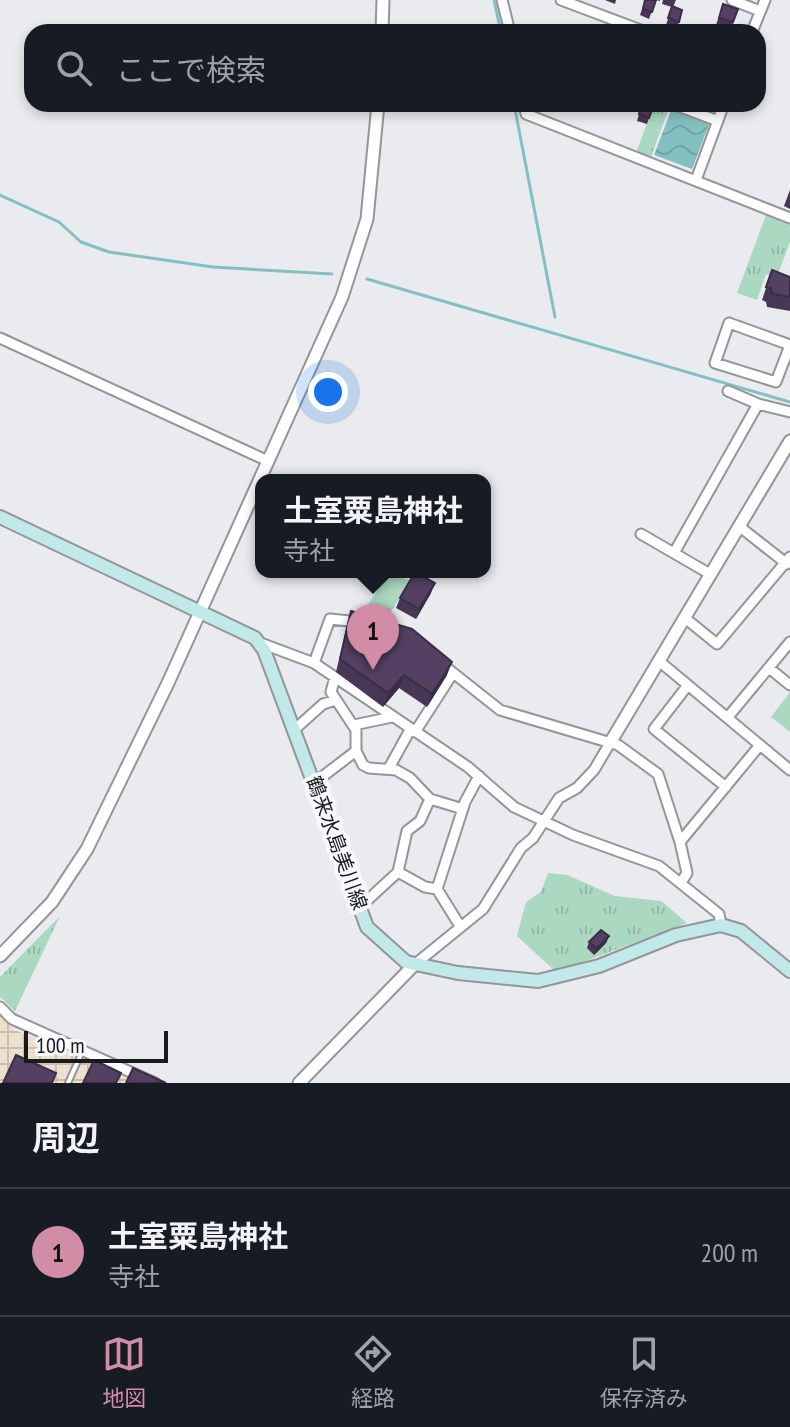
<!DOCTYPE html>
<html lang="ja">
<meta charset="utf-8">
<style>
body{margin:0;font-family:"PT Sans Narrow","Noto Sans JP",sans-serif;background:#242831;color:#f1f3f6}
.scale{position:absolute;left:24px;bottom:20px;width:144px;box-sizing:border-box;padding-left:8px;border:4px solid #191a1b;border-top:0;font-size:22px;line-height:28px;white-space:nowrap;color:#191a1b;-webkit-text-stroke:6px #f6f8fc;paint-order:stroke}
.you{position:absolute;left:328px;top:392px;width:28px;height:28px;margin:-20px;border:6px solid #fff;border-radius:50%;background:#1a73e8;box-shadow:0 0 0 12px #1a73e833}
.badge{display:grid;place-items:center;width:52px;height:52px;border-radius:50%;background:#d08da5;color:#111;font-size:26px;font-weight:700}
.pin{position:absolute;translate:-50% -66px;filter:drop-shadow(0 2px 4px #0008)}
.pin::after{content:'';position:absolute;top:42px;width:28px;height:24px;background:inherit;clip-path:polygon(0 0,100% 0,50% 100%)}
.popup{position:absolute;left:255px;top:474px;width:236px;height:104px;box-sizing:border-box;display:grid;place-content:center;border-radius:16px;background:#171b24;filter:drop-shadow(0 2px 6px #0005);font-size:26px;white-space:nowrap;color:#9ea1a6}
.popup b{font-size:30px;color:#f1f3f6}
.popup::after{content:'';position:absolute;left:50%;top:100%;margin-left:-16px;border:16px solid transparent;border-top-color:#171b24}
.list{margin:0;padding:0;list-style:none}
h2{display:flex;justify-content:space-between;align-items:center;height:104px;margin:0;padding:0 32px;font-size:34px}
h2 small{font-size:26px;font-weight:400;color:#9ea1a6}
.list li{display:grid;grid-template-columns:52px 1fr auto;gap:24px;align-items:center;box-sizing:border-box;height:128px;padding:0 32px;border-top:2px solid #363941}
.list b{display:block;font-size:30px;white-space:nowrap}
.list p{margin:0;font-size:26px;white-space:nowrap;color:#9ea1a6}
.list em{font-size:26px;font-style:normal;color:#9ea1a6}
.icon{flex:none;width:44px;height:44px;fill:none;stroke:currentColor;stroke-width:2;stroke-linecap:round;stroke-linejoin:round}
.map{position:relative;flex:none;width:790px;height:1083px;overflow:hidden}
.search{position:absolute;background:#171b24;box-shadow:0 4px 12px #0003;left:24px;right:24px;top:24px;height:88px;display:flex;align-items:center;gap:20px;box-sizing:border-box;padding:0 28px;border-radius:24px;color:#9ea1a6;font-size:30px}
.sheet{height:232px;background:#171b24}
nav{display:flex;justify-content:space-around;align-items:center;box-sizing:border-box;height:112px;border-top:2px solid #363941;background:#171b24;font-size:22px;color:#9ea1a6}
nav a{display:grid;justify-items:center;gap:4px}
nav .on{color:#d08da5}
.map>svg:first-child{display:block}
</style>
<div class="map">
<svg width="790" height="1083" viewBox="0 0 790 1083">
<defs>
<pattern id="industrial-grid" width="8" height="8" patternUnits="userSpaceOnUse" patternTransform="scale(2)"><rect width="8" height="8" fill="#ecdfcb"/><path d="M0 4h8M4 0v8" fill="none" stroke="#cabfae"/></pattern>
<pattern id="grass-tufts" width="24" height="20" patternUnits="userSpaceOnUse" patternTransform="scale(2)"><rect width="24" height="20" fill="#aad8c0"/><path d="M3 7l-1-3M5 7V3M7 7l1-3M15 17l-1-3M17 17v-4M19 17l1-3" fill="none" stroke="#92b9a4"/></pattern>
<pattern id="water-waves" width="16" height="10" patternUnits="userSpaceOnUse" patternTransform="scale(2)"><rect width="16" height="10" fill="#83c0c1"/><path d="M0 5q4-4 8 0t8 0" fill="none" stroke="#71a4a5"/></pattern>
</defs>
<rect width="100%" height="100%" fill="#e9ebef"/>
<path fill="url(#industrial-grid)" d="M0,1017L15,1030L140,1083H0Z"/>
<path fill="url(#grass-tufts)" d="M654,104L669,108L651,157L636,153Z
M766,215L790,224V242L777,277L766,274L757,300L737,293Z
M388,572L410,581L386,620L362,615Z
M790,692V732L771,717Z
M548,873L567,875L615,896L661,901L687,923L556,972L517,936L526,902L541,892Z
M60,916L15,1011L0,997V977Z"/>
<path fill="url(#water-waves)" d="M672,108L710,122L692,169L654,155Z"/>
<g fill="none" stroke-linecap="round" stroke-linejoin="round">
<path stroke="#83c0c1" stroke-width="3" d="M494,0L501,32
M514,104L555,317
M0,195L59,222L81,242L109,252L213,267L332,274
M367,279L790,402"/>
<defs>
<path id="service" d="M68,1083L82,1052"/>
<path id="minor" d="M502,0L510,32
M561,0L646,32
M732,0L760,11
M752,32L765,0
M524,104L526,114L790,218
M673,104L718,121
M696,180L724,104
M729,323L790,345L776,382L715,363Z
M0,338L268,461
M728,391L758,404L790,412
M740,527L787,564
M641,534L710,574
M674,553L758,404
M685,618L717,644L790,557
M258,642L314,663L468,767L514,807L573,835L659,866L719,914L721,925
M659,661L790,770
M314,663L330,619L359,622
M442,664L500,710L618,745L658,774L680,842L687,873L682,881
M769,668L790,685
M335,677L331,692L356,730V751L363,765L369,768L396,770L410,778L430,799L463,809
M688,685L654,729L726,787
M728,717L790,642
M354,725L392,717
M294,730L323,704L336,700
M415,732L453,673
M389,768L410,730
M314,783L356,751
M680,842L760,745
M398,872L407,831L420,821L430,799
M360,907L398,872L425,887L437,889
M460,926L437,889L465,802L479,776
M414,965L483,909L521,848L533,838L559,798L577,788L594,770L610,743
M0,1007L12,1019L155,1083"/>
<path id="tertiary" d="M382,32L383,0
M610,743L790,441
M0,956L52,902L87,849L168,683L342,297L367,219L378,104
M299,1083L414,965"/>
<path id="secondary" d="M0,517L255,638L264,650L367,927L406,962L458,973L538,981L599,966L676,935L721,925L741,931L790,971"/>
</defs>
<use href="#service" stroke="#939598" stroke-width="8"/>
<use href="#minor" stroke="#939598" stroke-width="13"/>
<use href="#tertiary" stroke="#939598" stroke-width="15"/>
<use href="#secondary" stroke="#939598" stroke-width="16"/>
<use href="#service" stroke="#fff" stroke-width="4"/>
<use href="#minor" stroke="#fff" stroke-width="9"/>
<use href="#tertiary" stroke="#fff" stroke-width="11"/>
<use href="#secondary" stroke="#c2e9ea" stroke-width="12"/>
</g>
<path fill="#483754" d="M605,0H616L615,4Z
M645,0H660V1L656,0L649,19L640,15Z
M663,0H676L673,7L682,10L677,29L666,25L672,7L662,4Z
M723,4L738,9L731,29L716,25Z
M548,104H560L557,111L547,107Z
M642,104H654L647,124L637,121Z
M705,104H720L717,110L704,105Z
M790,190V209L784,206Z
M772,270L790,277V311L767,307L766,302L762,300Z
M431,593L416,619L396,608L400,598Z
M351,611L447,675L427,707L399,688L383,707L336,672L347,625Z
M609,936L606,943L594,955L587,948L589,942Z"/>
<path fill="#3b2d45" d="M435,583L431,593L416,619L419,609Z
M452,662L447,675L427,707L432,694Z
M404,675L399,688L383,707L388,693Z
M609,936L606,943L594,955L597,948Z"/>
<path fill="#544062" stroke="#3b2d45" stroke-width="2" d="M645,0H656L652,12L643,9Z
M723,4L738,9L733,22L719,18Z
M672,6L682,10L679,22L668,18Z
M642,104H654L649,118L639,114Z
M772,270L790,277V297L772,294L771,288L766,287Z
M415,572L435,583L419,609L400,598Z
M351,611L412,629L452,662L432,694L404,675L388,693L340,659Z
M601,930L609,936L597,948L589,942Z
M16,1055L56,1073L52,1083H3Z
M94,1060L121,1073L116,1083H83Z
M133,1068L166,1083H126Z"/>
<g text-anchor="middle" stroke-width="8" stroke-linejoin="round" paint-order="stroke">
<g font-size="20" fill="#191a1b" stroke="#f6f8fc">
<text transform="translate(337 843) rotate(70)" y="7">鶴来水島美川線</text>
</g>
</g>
</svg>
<div class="scale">100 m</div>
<div class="you"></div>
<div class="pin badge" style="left:373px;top:670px">1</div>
<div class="popup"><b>土室粟島神社</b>寺社</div>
<div class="search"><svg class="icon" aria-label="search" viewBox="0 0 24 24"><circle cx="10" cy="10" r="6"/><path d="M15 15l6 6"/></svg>ここで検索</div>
</div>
<section class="sheet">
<h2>周辺<small></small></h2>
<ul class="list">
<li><span class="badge">1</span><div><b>土室粟島神社</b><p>寺社</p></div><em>200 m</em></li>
</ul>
</section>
<nav>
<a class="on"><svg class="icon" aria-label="map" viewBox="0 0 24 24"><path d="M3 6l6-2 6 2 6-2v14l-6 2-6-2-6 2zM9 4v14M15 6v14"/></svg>地図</a>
<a><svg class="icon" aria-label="directions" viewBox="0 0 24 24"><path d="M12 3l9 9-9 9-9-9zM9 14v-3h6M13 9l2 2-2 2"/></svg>経路</a>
<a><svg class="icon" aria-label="saved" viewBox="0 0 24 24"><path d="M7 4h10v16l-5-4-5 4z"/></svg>保存済み</a>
</nav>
